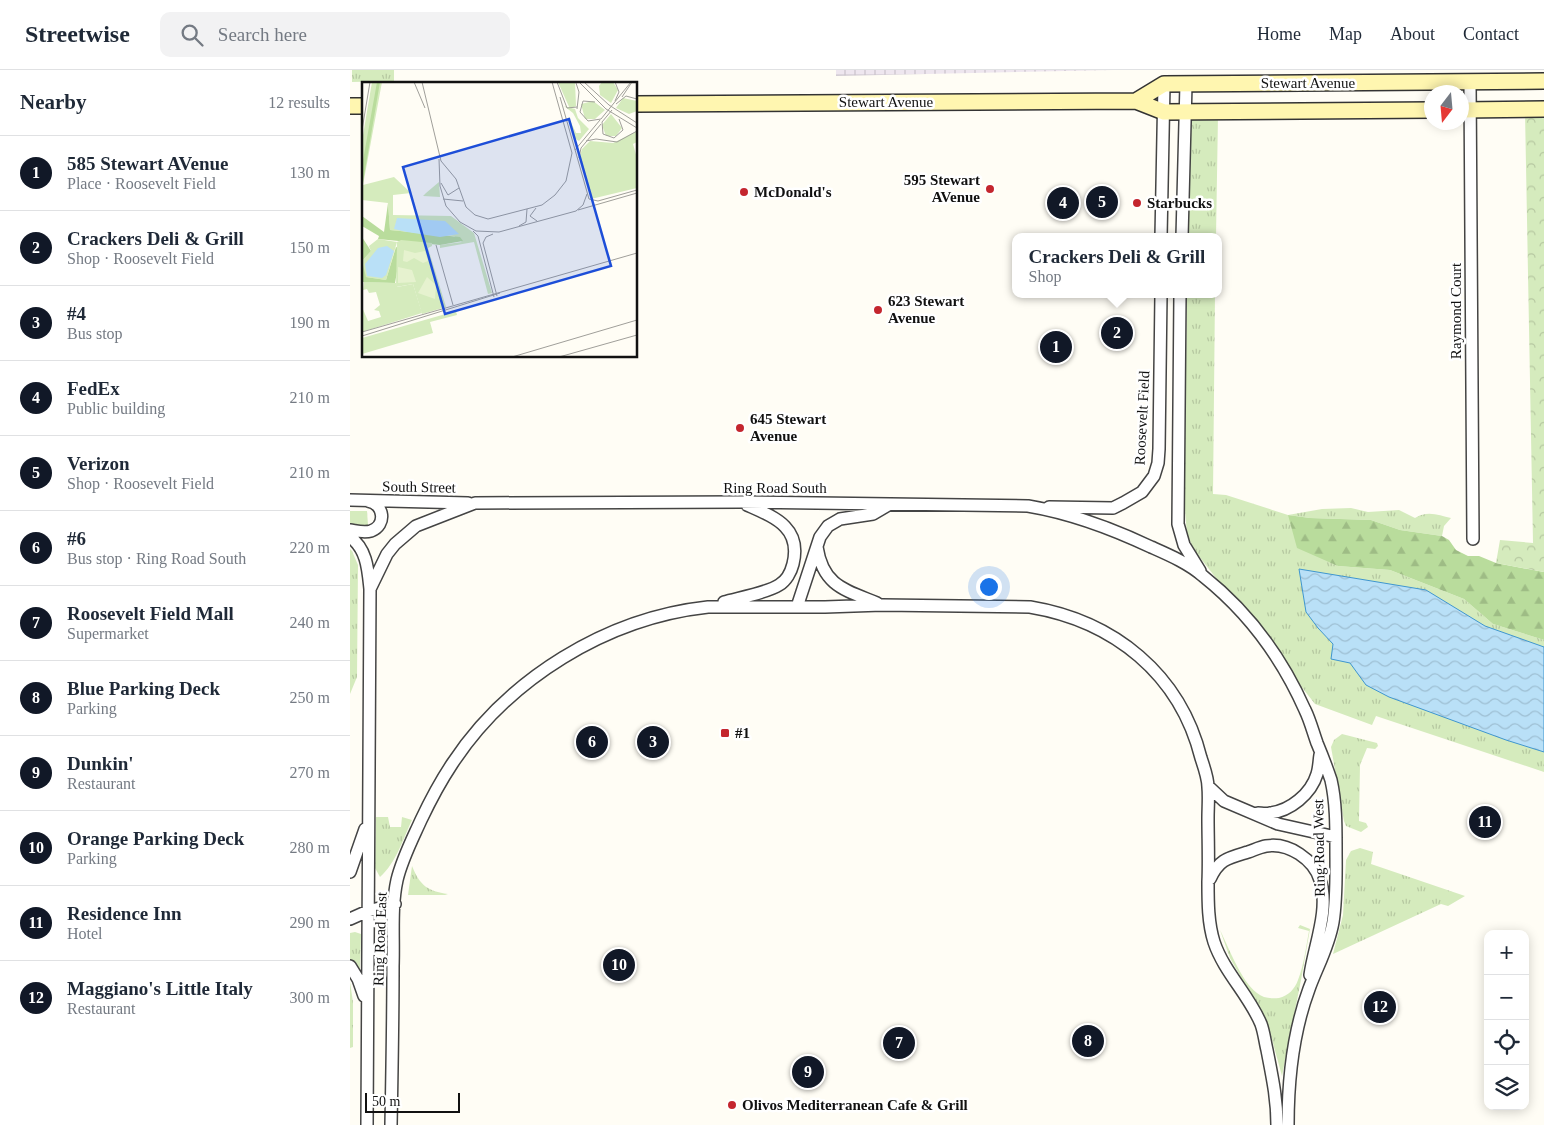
<!DOCTYPE html>
<meta charset="utf-8">
<style>
body{margin:0;font-family:Georgia,serif;background:#f2f2f3;color:#1f2937}
.controls{position:absolute;right:15px;bottom:15px;display:grid;overflow:hidden;border-radius:10px;box-shadow:0 2px 12px #0003}
.controls button{width:45px;height:45px;display:grid;place-items:center;padding:0;border:0;border-bottom:1px solid #e0e1e3;background:#fff;color:#1f2937;font:25px sans-serif}
.compass{position:absolute;left:1074px;top:15px;width:45px;height:45px;border-radius:50%;background:#fff;box-shadow:0 2px 12px #0003;rotate:196deg}
.scale{position:absolute;left:15px;bottom:12px;width:95px;box-sizing:border-box;padding-left:5px;border:2px solid #111;border-top:0;font-size:14px;line-height:18px;white-space:nowrap;color:#111;-webkit-text-stroke:4px #fff;paint-order:stroke}
.you{position:absolute;left:638px;top:516px;width:18px;height:18px;margin:-12px;border:4px solid #fff;border-radius:50%;background:#1a73e8;box-shadow:0 0 0 8px #1a73e833}
.badge{display:grid;place-items:center;width:32px;height:32px;border-radius:50%;background:#111827;color:#fff;font-size:16px;font-weight:700}
.pin{position:absolute;translate:-50% -50%;border:2px solid #fff;box-shadow:0 1px 5px #0006}
.popup{position:absolute;left:662px;top:163px;width:210px;height:65px;box-sizing:border-box;display:grid;place-content:center;border-radius:10px;background:#fff;filter:drop-shadow(0 1px 4px #0005);font-size:16px;white-space:nowrap;color:#747a83}
.popup b{font-size:19px;color:#1f2937}
.popup::after{content:'';position:absolute;left:50%;top:100%;margin-left:-10px;border:10px solid transparent;border-top-color:#fff}
.list{margin:0;padding:0;list-style:none}
h2{display:flex;justify-content:space-between;align-items:center;height:65px;margin:0;padding:0 20px;font-size:21px}
h2 small{font-size:16px;font-weight:400;color:#747a83}
.list li{display:grid;grid-template-columns:32px 1fr auto;gap:15px;align-items:center;box-sizing:border-box;height:75px;padding:0 20px;border-top:1px solid #e0e1e3}
.list b{display:block;font-size:19px;white-space:nowrap}
.list p{margin:0;font-size:16px;white-space:nowrap;color:#747a83}
.list em{font-size:16px;font-style:normal;color:#747a83}
.icon{flex:none;width:28px;height:28px;fill:none;stroke:currentColor;stroke-width:2;stroke-linecap:round;stroke-linejoin:round}
.map{position:relative;flex:none;width:1194px;height:1055px;overflow:hidden}
header{display:flex;align-items:center;gap:30px;box-sizing:border-box;height:70px;padding:0 25px;background:#fff;border-bottom:1px solid #e0e1e3}
header strong{font-size:24px}
nav{display:flex;gap:28px;margin-inline-start:auto;font-size:18px}
.search{width:350px;height:45px;background:#f2f2f3;display:flex;align-items:center;gap:12px;box-sizing:border-box;padding:0 18px;border-radius:10px;color:#747a83;font-size:19px}
main{display:flex}
aside{flex:1;background:#fff}
.map>svg:first-child{display:block}
</style>
<header>
<strong>Streetwise</strong>
<div class="search"><svg class="icon" aria-label="search" viewBox="0 0 24 24"><circle cx="10" cy="10" r="6"/><path d="M15 15l6 6"/></svg>Search here</div>
<nav><a>Home</a><a>Map</a><a>About</a><a>Contact</a></nav>
</header>
<main>
<aside>
<h2>Nearby<small>12 results</small></h2>
<ul class="list">
<li><span class="badge">1</span><div><b>585 Stewart AVenue</b><p>Place · Roosevelt Field</p></div><em>130 m</em></li>
<li><span class="badge">2</span><div><b>Crackers Deli &amp; Grill</b><p>Shop · Roosevelt Field</p></div><em>150 m</em></li>
<li><span class="badge">3</span><div><b>#4</b><p>Bus stop</p></div><em>190 m</em></li>
<li><span class="badge">4</span><div><b>FedEx</b><p>Public building</p></div><em>210 m</em></li>
<li><span class="badge">5</span><div><b>Verizon</b><p>Shop · Roosevelt Field</p></div><em>210 m</em></li>
<li><span class="badge">6</span><div><b>#6</b><p>Bus stop · Ring Road South</p></div><em>220 m</em></li>
<li><span class="badge">7</span><div><b>Roosevelt Field Mall</b><p>Supermarket</p></div><em>240 m</em></li>
<li><span class="badge">8</span><div><b>Blue Parking Deck</b><p>Parking</p></div><em>250 m</em></li>
<li><span class="badge">9</span><div><b>Dunkin'</b><p>Restaurant</p></div><em>270 m</em></li>
<li><span class="badge">10</span><div><b>Orange Parking Deck</b><p>Parking</p></div><em>280 m</em></li>
<li><span class="badge">11</span><div><b>Residence Inn</b><p>Hotel</p></div><em>290 m</em></li>
<li><span class="badge">12</span><div><b>Maggiano's Little Italy</b><p>Restaurant</p></div><em>300 m</em></li>
</ul>
</aside>
<div class="map">
<svg width="1194" height="1055" viewBox="0 0 1194 1055">
<defs>
<pattern id="industrial-grid" width="8" height="8" patternUnits="userSpaceOnUse" patternTransform="scale(1.25)"><rect width="8" height="8" fill="#eee6ef"/><path d="M0 4h8M4 0v8" fill="none" stroke="#cbc4cc"/></pattern>
<pattern id="grass-tufts" width="24" height="20" patternUnits="userSpaceOnUse" patternTransform="scale(1.25)"><rect width="24" height="20" fill="#d5ebbd"/><path d="M3 7l-1-3M5 7V3M7 7l1-3M15 17l-1-3M17 17v-4M19 17l1-3" fill="none" stroke="#b6c8a1"/></pattern>
<pattern id="forest-firs" width="22" height="20" patternUnits="userSpaceOnUse" patternTransform="scale(1.25)"><rect width="22" height="20" fill="#b9dc9c"/><path d="M5 1l3.5 6h-7zM16 11l3.5 6h-7z" fill="#9ebc85"/></pattern>
<pattern id="park-crowns" width="20" height="18" patternUnits="userSpaceOnUse" patternTransform="scale(1.25)"><rect width="20" height="18" fill="#d5ebbd"/><path d="M2 6a3 3 0 1 1 6 0M12 15a3 3 0 1 1 6 0" fill="none" stroke="#b6c8a1"/></pattern>
<pattern id="water-waves" width="16" height="10" patternUnits="userSpaceOnUse" patternTransform="scale(1.25)"><rect width="16" height="10" fill="#b9e0f7"/><path d="M0 5q4-4 8 0t8 0" fill="none" stroke="#9ebfd3"/></pattern>
</defs>
<rect width="100%" height="100%" fill="#fffdf5"/>
<path fill="url(#industrial-grid)" d="M486,0H764L486,6Z"/>
<path fill="url(#grass-tufts)" d="M2,0H44V11L2,12Z
M840,45H868L866,167H838Z
M837,224H865L863,424L876,425L938,445L972,439L1001,438L1018,442L1049,440L1065,448C1077,440 1089,445 1101,448L1094,456L1092,466L1050,460L1021,450L960,448L938,445L988,496L1040,500L1114,529L1143,554L1194,570V702L1026,646L1022,655L965,634L844,480L837,464L834,428Z
M0,441H17L18,455H0Z
M0,479L2,481L8,495L7,607L0,624Z
M992,664L1027,673L1028,676L1025,679L1017,678L1010,695L1009,751L1016,753L1018,757L1011,762L996,756L994,751L981,677L984,670Z
M26,747H38L40,757H51L52,747L62,750C53,769 46,793 30,807L25,798Z
M1010,778L1023,782L1021,794L1115,826L1098,836L1091,834L983,884L993,845L996,790L1001,781Z
M62,796C70,816 78,821 98,824L95,825H58Z
M950,855L960,859L951,910L932,1006L918,955L880,888L870,860C879,878 891,911 907,923C913,928 921,929 929,928C938,926 945,919 948,910C954,895 956,877 959,861L948,858Z
M5,862L11,864L10,900L0,890V863Z
M0,912L3,932V977L0,978Z"/>
<path fill="url(#forest-firs)" d="M938,445L960,448L1021,450L1050,460L1092,466L1099,470L1106,480L1118,486H1129L1146,493L1194,502V570L1143,554L1114,529L1040,500L988,496L947,478Z"/>
<path fill="url(#park-crowns)" d="M1175,42H1194V502L1146,493L1150,470L1183,473Z"/>
<path fill="url(#water-waves)" stroke="#3f96cf" d="M949,499L1076,520L1135,556L1194,577V682L1156,670L1039,627L1016,615L1000,593L981,589L983,574L968,558L956,542Z"/>
<g fill="none" stroke-linecap="round" stroke-linejoin="round">
<defs>
<path id="street" d="M1120,12L1123,469
M811,167L814,14
M832,167L836,14
M830,224L828,454L834,475L850,501
M0,430L118,433
M699,437L763,438L773,433L792,422L804,406L808,393L809,379L811,224
M0,460C7,461 14,463 21,461C37,455 34,434 18,431
M0,467C17,479 18,500 20,519L17,1055
M467,477C473,516 495,520 527,533
M20,519L37,484L45,474L66,456L125,433L391,432L678,436C720,443 763,459 801,477C819,485 838,493 853,506C897,541 932,588 955,640C960,650 963,662 967,673C972,685 977,698 981,710C986,732 986,755 986,777C986,802 987,828 983,852C979,876 967,897 959,919C943,962 938,1010 938,1055
M374,532C388,528 417,523 429,515C436,511 441,502 443,494C452,457 424,447 397,435
M447,537L470,467L478,456L490,449L523,444L540,434
M858,716L874,731L928,754L986,767
M908,743C911,743 916,744 920,743C940,741 961,724 967,704C969,698 969,691 970,685
M0,802L15,759
M860,809C869,789 878,788 898,782C904,780 910,777 916,776C939,772 964,790 970,810C980,839 964,876 960,905
M0,849L18,841L45,834
M0,896L8,909L14,926
M41,1055C42,1002 43,949 43,896C44,868 41,837 47,810C52,789 62,770 71,750C80,731 90,712 102,694C158,609 256,548 358,537H475L532,535L680,537C764,551 830,604 851,688C854,697 858,708 858,717C859,727 858,738 858,748C858,769 859,791 858,812C858,832 858,853 864,872C874,902 899,925 911,954C914,962 915,972 917,980C922,1006 927,1028 927,1055"/>
<path id="secondary" d="M786,31L814,14L1194,11
M286,34L786,31L814,42L1082,40
M0,36H14
M1112,40L1194,39"/>
</defs>
<use href="#street" stroke="#444" stroke-width="14"/>
<use href="#secondary" stroke="#333" stroke-width="18"/>
<use href="#street" stroke="#fff" stroke-width="11"/>
<use href="#secondary" stroke="#fff6b0" stroke-width="15"/>
</g>
<g fill="#c4262e" stroke="#fff" stroke-width="2">
<circle cx="640" cy="119" r="5"/>
<circle cx="394" cy="122" r="5"/>
<circle cx="787" cy="133" r="5"/>
<circle cx="528" cy="240" r="5"/>
<circle cx="390" cy="358" r="5"/>
<rect x="370" y="658" width="10" height="10" rx="2.5"/>
<circle cx="382" cy="1035" r="5"/>
</g>
<g text-anchor="middle" stroke-width="5" stroke-linejoin="round" paint-order="stroke">
<g font-size="15" fill="#111" stroke="#fff">
<text x="958" y="18">Stewart Avenue</text>
<text x="536" y="37">Stewart Avenue</text>
<text transform="translate(1106 241) rotate(-90)" y="5">Raymond Court</text>
<text transform="translate(792 348) rotate(-87)" y="5">Roosevelt Field</text>
<text transform="translate(69 417) rotate(1)" y="5">South Street</text>
<text x="425" y="423">Ring Road South</text>
<text transform="translate(969 778) rotate(-91)" y="5">Ring Road West</text>
<text transform="translate(30 869) rotate(-88)" y="5">Ring Road East</text>
</g>
<g font-size="15" font-weight="bold" fill="#111" stroke="#fff" text-anchor="start">
<text x="630" y="115" text-anchor="end">595 Stewart<tspan x="630" dy="17">AVenue</tspan></text>
<text x="404" y="127">McDonald's</text>
<text x="797" y="138">Starbucks</text>
<text x="538" y="236">623 Stewart<tspan x="538" dy="17">Avenue</tspan></text>
<text x="400" y="354">645 Stewart<tspan x="400" dy="17">Avenue</tspan></text>
<text x="385" y="668">#1</text>
<text x="392" y="1040">Olivos Mediterranean Cafe &amp; Grill</text>
</g>
</g>
<g transform="translate(12 12)">
<rect width="275" height="275" fill="#fffdf5"/>
<path d="M10,0H20L1,103L32,95L49,111L31,113V133L89,134L112,151L130,211L126,212L112,160L78,166V163L100,160L92,154L28,148L26,121L0,118V59ZM196,0H213L214,24L208,27ZM240,0H251L256,8L249,21L238,13L237,4ZM261,16L275,19V29L267,32L254,26ZM231,19L243,28L233,37H223L219,22ZM202,24L213,27L216,36L227,47L217,59L212,56L206,34L214,51H219L218,44L211,31ZM249,32L260,46L254,54H244L240,43ZM275,49V60L271,62L275,76V106L229,117L218,74L220,67L228,59L251,61ZM77,100L78,115L61,114L64,111ZM16,157L35,160L24,198L4,195L0,190V179L9,169L7,164ZM2,200L34,201L35,205L51,202L60,231L0,250V225L6,239L19,235L17,229L12,228L18,223L14,210L7,211L5,207L1,208ZM94,229L95,233L68,240L71,251L0,272V256Z" fill="#d5ebbd"/>
<path d="M15,0H18L0,106V84ZM26,121L28,148L98,155L101,159L78,163L16,157L17,154L0,144V134L22,150ZM0,155L9,169L0,179L4,195L24,198L34,165L39,167L33,201L0,200Z" fill="#b9dc9c"/>
<path d="M39,158L70,161V164L66,166L84,225L60,232L51,202L34,205L35,160Z" fill="#d5ebbd"/>
<path d="M42,168L53,171L63,169L66,179L61,181L52,176L45,180L41,179ZM36,185L50,188L54,200L36,201ZM65,195L74,203L73,217L56,211Z" fill="#e6f2cf"/>
<path d="M35,136L83,139L97,152L78,155L45,150L32,147ZM25,164L32,169L24,193L20,196L5,194L3,182L16,166Z" fill="#b9e0f7"/>
<path fill="none" stroke="#a09f9a" stroke-width="1" d="M52,0L63,26M60,0L79,79L94,97L104,125L113,133L126,137L180,123L193,113L204,99L210,71L190,0M195,0L205,26L215,25M217,0L244,27L275,46M222,0L247,23L275,41M253,0L257,10L253,19M214,1L217,10L215,27M198,15L227,117L236,119L275,108M260,15L270,0M233,20L221,19L218,30L226,39L239,37M254,22L264,14L275,17M239,37L269,0M240,40L250,28M240,40L241,52L252,56L261,48L257,37M0,48L8,0M224,59L234,57L255,60L275,49M213,68L238,38M217,76L219,66L239,42M77,77L78,104L84,124L98,140L114,149L137,150L214,129L221,123L225,112M79,101L86,113L97,106M81,117L101,119M174,126L168,134L175,139M216,128L275,111M157,144L164,140L165,127M111,149L116,154L132,215M131,152L124,155L121,161L135,214M74,163L91,223M0,250L275,171M0,254L138,211M150,275L275,238M197,275L275,253"/>
<path fill="#1d4ed8" fill-opacity="0.15" stroke="#1d4ed8" stroke-width="2.5" d="M207,37L249,184L83,232L41,85Z"/>
<rect width="275" height="275" fill="none" stroke="#111" stroke-width="2.5"/>
</g>
</svg>
<div class="controls">
<button>+</button>
<button>−</button>
<button><svg class="icon" aria-label="locate" viewBox="0 0 24 24"><circle cx="12" cy="12" r="6"/><path d="M12 2v4M12 18v4M2 12h4M18 12h4"/></svg></button>
<button><svg class="icon" aria-label="layers" viewBox="0 0 24 24"><path d="M12 4l9 5-9 5-9-5zM3 14l9 5 9-5"/></svg></button>
</div>
<svg class="compass" viewBox="-18 -18 36 36"><path d="M0-13l5 13h-10z" fill="#e53935"/><path d="M0 13l5-13h-10z" fill="#747a83"/></svg>
<div class="scale">50 m</div>
<div class="you"></div>
<div class="pin badge" style="left:706px;top:277px">1</div>
<div class="pin badge" style="left:767px;top:263px">2</div>
<div class="popup"><b>Crackers Deli &amp; Grill</b>Shop</div>
<div class="pin badge" style="left:303px;top:672px">3</div>
<div class="pin badge" style="left:713px;top:133px">4</div>
<div class="pin badge" style="left:752px;top:132px">5</div>
<div class="pin badge" style="left:242px;top:672px">6</div>
<div class="pin badge" style="left:549px;top:973px">7</div>
<div class="pin badge" style="left:738px;top:971px">8</div>
<div class="pin badge" style="left:458px;top:1002px">9</div>
<div class="pin badge" style="left:269px;top:895px">10</div>
<div class="pin badge" style="left:1135px;top:752px">11</div>
<div class="pin badge" style="left:1030px;top:937px">12</div>
</div>
</main>
